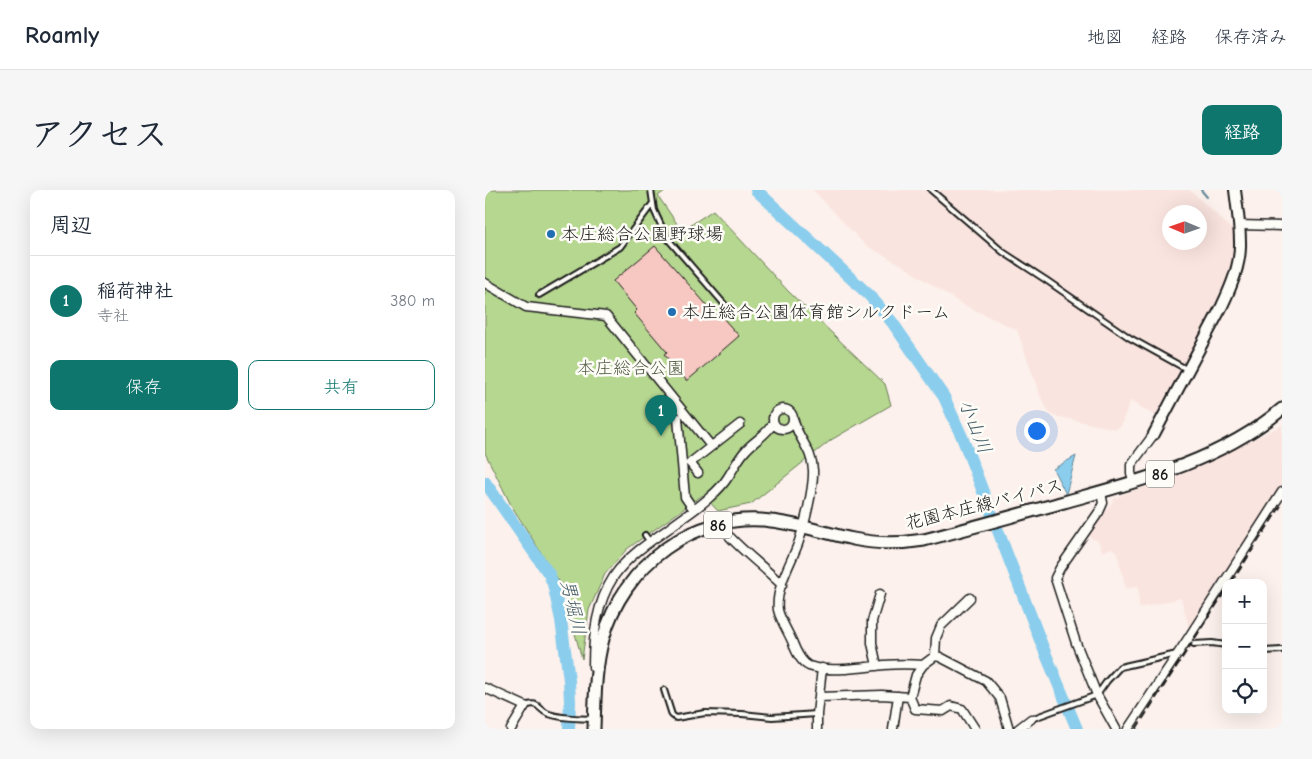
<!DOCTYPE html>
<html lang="ja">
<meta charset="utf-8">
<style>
body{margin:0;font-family:"Comic Neue","Klee One",sans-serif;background:#f6f6f7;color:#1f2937}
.controls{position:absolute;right:15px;bottom:15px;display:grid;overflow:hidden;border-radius:10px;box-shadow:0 5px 20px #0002}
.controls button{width:45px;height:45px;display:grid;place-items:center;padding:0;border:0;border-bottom:1px solid #e0e1e3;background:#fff;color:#1f2937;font:25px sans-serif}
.compass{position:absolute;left:677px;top:15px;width:45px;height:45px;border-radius:50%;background:#fff;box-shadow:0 5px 20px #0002;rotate:272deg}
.you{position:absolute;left:551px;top:240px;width:18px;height:18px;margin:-12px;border:4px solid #fff;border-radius:50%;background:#1a73e8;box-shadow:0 0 0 8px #1a73e833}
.badge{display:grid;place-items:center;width:32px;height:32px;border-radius:50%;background:#0f766e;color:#fff;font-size:16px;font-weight:700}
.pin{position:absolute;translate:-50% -41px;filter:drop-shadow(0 1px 2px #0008)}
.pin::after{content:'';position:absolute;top:26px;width:18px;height:15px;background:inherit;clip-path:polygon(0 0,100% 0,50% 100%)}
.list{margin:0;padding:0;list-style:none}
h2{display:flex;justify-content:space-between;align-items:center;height:65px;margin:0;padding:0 20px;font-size:21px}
h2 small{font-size:16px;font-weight:400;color:#747a83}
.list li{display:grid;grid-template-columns:32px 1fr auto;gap:15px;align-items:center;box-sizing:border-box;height:90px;padding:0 20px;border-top:1px solid #e0e1e3}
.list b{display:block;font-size:19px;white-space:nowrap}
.list p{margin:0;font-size:16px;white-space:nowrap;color:#747a83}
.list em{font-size:16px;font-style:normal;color:#747a83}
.actions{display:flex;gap:10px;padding:15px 20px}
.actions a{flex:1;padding:11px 0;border:1px solid #0f766e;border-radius:10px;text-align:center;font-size:18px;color:#0f766e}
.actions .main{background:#0f766e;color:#fff}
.icon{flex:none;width:28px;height:28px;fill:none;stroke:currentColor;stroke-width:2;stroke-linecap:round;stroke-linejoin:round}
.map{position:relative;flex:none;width:797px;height:539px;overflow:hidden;border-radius:10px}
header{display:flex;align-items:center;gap:30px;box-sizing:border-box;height:70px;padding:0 25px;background:#fff;border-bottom:1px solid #e0e1e3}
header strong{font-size:24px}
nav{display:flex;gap:28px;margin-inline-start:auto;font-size:18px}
.intro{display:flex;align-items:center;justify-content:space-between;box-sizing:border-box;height:120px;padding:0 30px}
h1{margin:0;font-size:35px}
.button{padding:12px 22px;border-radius:10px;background:#0f766e;color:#fff;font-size:18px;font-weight:700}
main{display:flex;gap:30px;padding:0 30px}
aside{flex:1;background:#fff;border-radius:10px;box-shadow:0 5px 20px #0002}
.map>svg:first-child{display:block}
</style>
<header>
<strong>Roamly</strong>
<nav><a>地図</a><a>経路</a><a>保存済み</a></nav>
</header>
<div class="intro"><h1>アクセス</h1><a class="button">経路</a></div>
<main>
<aside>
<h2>周辺<small></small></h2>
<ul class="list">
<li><span class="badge">1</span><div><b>稲荷神社</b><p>寺社</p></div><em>380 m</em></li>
</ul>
<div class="actions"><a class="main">保存</a><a>共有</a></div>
</aside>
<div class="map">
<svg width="797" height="539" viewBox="0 0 797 539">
<rect width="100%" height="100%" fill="#fcf1ec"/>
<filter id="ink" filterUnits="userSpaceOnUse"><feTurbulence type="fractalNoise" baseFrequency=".02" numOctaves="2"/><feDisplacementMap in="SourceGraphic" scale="10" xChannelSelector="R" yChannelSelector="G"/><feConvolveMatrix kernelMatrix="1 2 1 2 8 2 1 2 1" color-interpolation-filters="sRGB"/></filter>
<g filter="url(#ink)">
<path fill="#fae4df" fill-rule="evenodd" d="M328,0H705L748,40L750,55L743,91L693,190L673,227L645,211L636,236L630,239L566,225L556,208L532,140L475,113L415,74L380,55ZM684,22H714V52H684Z
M797,235V296L704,438L696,408L654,418L653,396L641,399L632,362L626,358L618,362L613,351L603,346L630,308L646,301L669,295L714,277Z"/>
<path fill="#b6d790" stroke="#697a56" d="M0,0H181L173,6L197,41L228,20L303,101L400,194L406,215L346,250L266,314L233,321L218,305L142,359L120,384L104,420L97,469L77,396L26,315L0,263Z"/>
<path fill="#8bcded" stroke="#5f8699" d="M591,266L581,304L568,279Z"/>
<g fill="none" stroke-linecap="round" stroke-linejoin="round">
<path stroke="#5f8699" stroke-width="2" d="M716,0L722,7"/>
<path stroke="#8bcded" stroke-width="12" d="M271,0L385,106L407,132L459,207L477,247L557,455L592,539
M0,292L64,384L68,394L76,430L84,490L85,512L84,539"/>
</g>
<path fill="#f7c7c1" stroke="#1c1c1c" d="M170,56L220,113L224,126L229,123L232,127H237L254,146L202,191L179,164L182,162L149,123L152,120L128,91Z"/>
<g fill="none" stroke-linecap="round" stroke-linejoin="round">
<defs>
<path id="lane" d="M166,0L169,20L182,48L240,115
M446,0L518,62L561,90L645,148L703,180
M54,105L135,57L168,13
M160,345L165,352
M702,450L709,454L727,453L741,455
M778,461L797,460
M179,500L187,525L191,528L220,523L257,524L287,527L332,524
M40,516C55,510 52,520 64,524C78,529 93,528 107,529
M546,529L612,505L622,491L635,477L692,464"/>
<path id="street" d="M754,35L797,36
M0,93L41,117L121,126L226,256
M288 229a10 10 0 1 1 20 0a10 10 0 1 1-20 0Z
M193,228L200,307L209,320
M309,231C313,249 327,259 328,280C329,298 319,337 313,354C306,373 290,399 293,420C295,429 303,442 307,451C310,459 315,472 324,476C343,483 379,477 399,475C412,474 425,474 438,475L450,466L455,467L501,491L515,508L524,539
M213,283L205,273L255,234
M649,293L646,283V275L669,244
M616,302L618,313L614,322L575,378L570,388L591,453L612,505L631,539
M245,347C261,364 280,378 297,395
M450,466L451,448L456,436L485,408
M392,476L387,453V431L395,404
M108,477C108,445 111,414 129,386C142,367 164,352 183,339C197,328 212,319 225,307C232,301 238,295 243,287C249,278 254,267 262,259C270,250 283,244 288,233
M0,498L40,516L26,539
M334,507L397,505L425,507L431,485L438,475
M425,507L430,519L458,521L466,516L477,519L490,539
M332,539V524L337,478
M408,539L413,506
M533,539L546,529
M643,539L702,450L797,302"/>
<path id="secondary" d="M669,244L737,116C746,97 756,74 755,52C755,34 752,17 750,0"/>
<path id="primary" d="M109,539C110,509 110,478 118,449C138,375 209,321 286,331C314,334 340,343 368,349C392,354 415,354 439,350C486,338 532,325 579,312C655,291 735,271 797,219"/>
</defs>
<use href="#lane" stroke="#1c1c1c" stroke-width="8"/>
<use href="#street" stroke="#1c1c1c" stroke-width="11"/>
<use href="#secondary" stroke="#1c1c1c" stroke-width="14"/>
<use href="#primary" stroke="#1c1c1c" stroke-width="15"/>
<use href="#lane" stroke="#fdfcf7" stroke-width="4"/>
<use href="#street" stroke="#fdfcf7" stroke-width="8"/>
<use href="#secondary" stroke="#fdfcf7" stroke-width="10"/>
<use href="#primary" stroke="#fdfcf7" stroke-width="11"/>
<path stroke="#1c1c1c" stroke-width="2" stroke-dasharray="8 4" stroke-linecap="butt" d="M746,393L797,314
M651,539L741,400"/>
</g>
</g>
<g fill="#1f6fb2" stroke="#fdfcf7" stroke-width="2">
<circle cx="66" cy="44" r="5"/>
<circle cx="187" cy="122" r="5"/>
</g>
<g text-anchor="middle" stroke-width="5" stroke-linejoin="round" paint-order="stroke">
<g fill="#fdfcf7" stroke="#605f5e" stroke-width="1">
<rect x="661" y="270.5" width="28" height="27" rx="4"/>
<rect x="219" y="321.5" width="28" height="27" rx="4"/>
</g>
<g font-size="16" font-weight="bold" fill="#1c1c1c">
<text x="675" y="290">86</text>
<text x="233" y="341">86</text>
</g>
<g font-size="18" fill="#1c1c1c" stroke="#fdfcf7" text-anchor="start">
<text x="76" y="50">本庄総合公園野球場</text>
<text x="197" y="128">本庄総合公園体育館シルクドーム</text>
</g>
<g font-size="18" fill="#525d45" stroke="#fdfcf7">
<text x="146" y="184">本庄総合公園</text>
</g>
<g font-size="18" fill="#1c1c1c" stroke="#fdfcf7">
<text transform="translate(499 314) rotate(-14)" y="6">花園本庄線バイパス</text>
</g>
<g font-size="19" font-style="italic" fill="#435a65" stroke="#fdfcf7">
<text transform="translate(491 236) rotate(68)" y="7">小山川</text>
<text transform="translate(89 417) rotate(77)" y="7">男堀川</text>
</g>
</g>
</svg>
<div class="controls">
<button>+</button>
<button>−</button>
<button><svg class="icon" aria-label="locate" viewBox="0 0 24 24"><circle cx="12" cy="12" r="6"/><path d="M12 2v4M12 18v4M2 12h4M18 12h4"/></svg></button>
</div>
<svg class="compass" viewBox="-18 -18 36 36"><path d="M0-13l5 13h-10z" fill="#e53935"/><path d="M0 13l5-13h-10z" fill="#747a83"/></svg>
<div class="you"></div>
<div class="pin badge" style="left:176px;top:246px">1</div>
</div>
</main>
